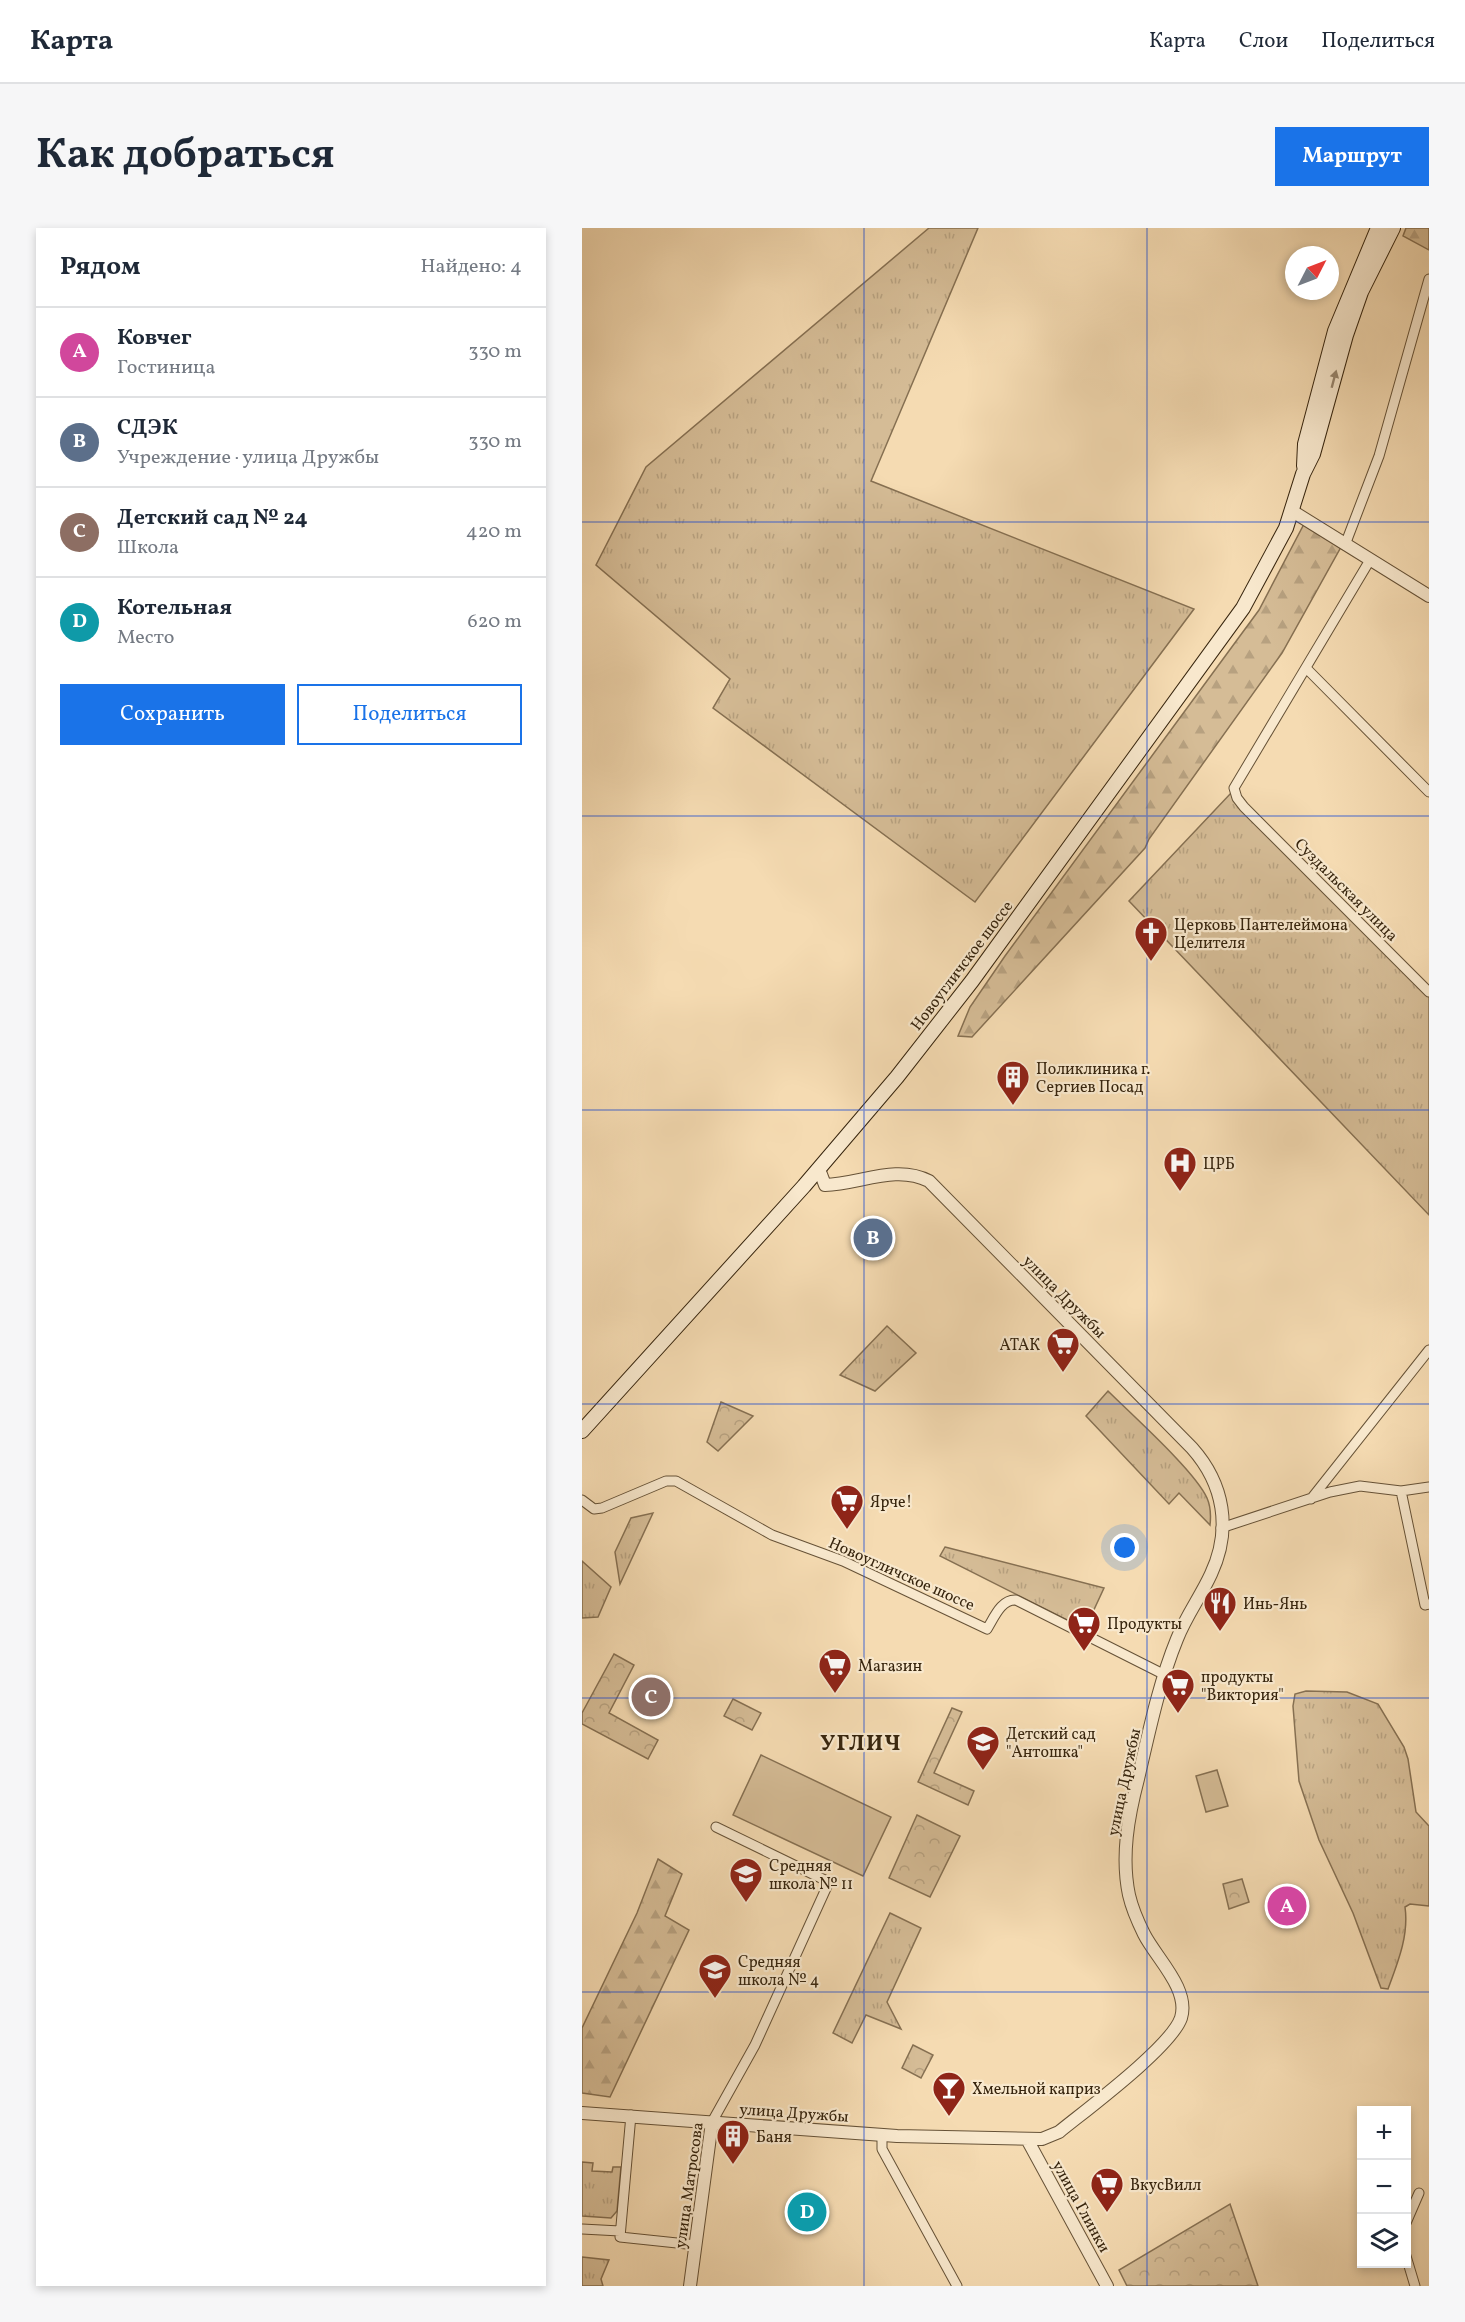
<!DOCTYPE html>
<html lang="ru">
<meta charset="utf-8">
<style>
body{margin:0;font-family:Vollkorn,serif;background:#f6f6f7;color:#1f2937}
.controls{position:absolute;right:18px;bottom:18px;display:grid;overflow:hidden;border-radius:0px;box-shadow:0 3px 9px #0003}
.controls button{width:54px;height:54px;display:grid;place-items:center;padding:0;border:0;border-bottom:2px solid #e0e1e3;background:#fff;color:#1f2937;font:30px sans-serif}
.compass{position:absolute;left:703px;top:18px;width:54px;height:54px;border-radius:50%;background:#fff;box-shadow:0 3px 9px #0003;rotate:48deg}
.you{position:absolute;left:543px;top:1320px;width:21px;height:21px;margin:-15px;border:4px solid #fff;border-radius:50%;background:#1a73e8;box-shadow:0 0 0 9px #1a73e833}
.badge{display:grid;place-items:center;width:39px;height:39px;border-radius:50%;background:#1a73e8;color:#fff;font-size:20px;font-weight:700}
.pin{position:absolute;translate:-50% -50%;border:3px solid #fff;box-shadow:0 2px 6px #0006}
.list{margin:0;padding:0;list-style:none}
h2{display:flex;justify-content:space-between;align-items:center;height:78px;margin:0;padding:0 24px;font-size:26px}
h2 small{font-size:20px;font-weight:400;color:#747a83}
.list li{display:grid;grid-template-columns:39px 1fr auto;gap:18px;align-items:center;box-sizing:border-box;height:90px;padding:0 24px;border-top:2px solid #e0e1e3}
.list b{display:block;font-size:22px;white-space:nowrap}
.list p{margin:0;font-size:20px;white-space:nowrap;color:#747a83}
.list em{font-size:20px;font-style:normal;color:#747a83}
.actions{display:flex;gap:12px;padding:18px 24px}
.actions a{flex:1;padding:14px 0;border:2px solid #1a73e8;border-radius:0px;text-align:center;font-size:21px;color:#1a73e8}
.actions .main{background:#1a73e8;color:#fff}
.icon{flex:none;width:33px;height:33px;fill:none;stroke:currentColor;stroke-width:2;stroke-linecap:round;stroke-linejoin:round}
.map{position:relative;flex:none;width:847px;height:2058px;overflow:hidden;border-radius:0px}
header{display:flex;align-items:center;gap:36px;box-sizing:border-box;height:84px;padding:0 30px;background:#fff;border-bottom:2px solid #e0e1e3}
header strong{font-size:28px}
nav{display:flex;gap:33px;margin-inline-start:auto;font-size:21px}
.intro{display:flex;align-items:center;justify-content:space-between;box-sizing:border-box;height:144px;padding:0 36px}
h1{margin:0;font-size:42px}
.button{padding:15px 27px;border-radius:0px;background:#1a73e8;color:#fff;font-size:21px;font-weight:700}
main{display:flex;gap:36px;padding:0 36px}
aside{flex:1;background:#fff;border-radius:0px;box-shadow:0 3px 9px #0003}
.map>svg:first-child{display:block}
</style>
<header>
<strong>Карта</strong>
<nav><a>Карта</a><a>Слои</a><a>Поделиться</a></nav>
</header>
<div class="intro"><h1>Как добраться</h1><a class="button">Маршрут</a></div>
<main>
<aside>
<h2>Рядом<small>Найдено: 4</small></h2>
<ul class="list">
<li><span class="badge" style="background:#d1479c">A</span><div><b>Ковчег</b><p>Гостиница</p></div><em>330 m</em></li>
<li><span class="badge" style="background:#5c6f8a">B</span><div><b>СДЭК</b><p>Учреждение · улица Дружбы</p></div><em>330 m</em></li>
<li><span class="badge" style="background:#8d6e63">C</span><div><b>Детский сад № 24</b><p>Школа</p></div><em>420 m</em></li>
<li><span class="badge" style="background:#0f9aa8">D</span><div><b>Котельная</b><p>Место</p></div><em>620 m</em></li>
</ul>
<div class="actions"><a class="main">Сохранить</a><a>Поделиться</a></div>
</aside>
<div class="map">
<svg width="847" height="2058" viewBox="0 0 847 2058">
<defs>
<pattern id="grass-tufts" width="24" height="20" patternUnits="userSpaceOnUse" patternTransform="scale(1.5)"><rect width="24" height="20" fill="#d5bc96"/><path d="M3 7l-1-3M5 7V3M7 7l1-3M15 17l-1-3M17 17v-4M19 17l1-3" fill="none" stroke="#b7a180"/></pattern>
<pattern id="forest-firs" width="22" height="20" patternUnits="userSpaceOnUse" patternTransform="scale(1.5)"><rect width="22" height="20" fill="#d5bc96"/><path d="M5 1l3.5 6h-7zM16 11l3.5 6h-7z" fill="#b7a180"/></pattern>
<pattern id="park-crowns" width="20" height="18" patternUnits="userSpaceOnUse" patternTransform="scale(1.5)"><rect width="20" height="18" fill="#d5bc96"/><path d="M2 6a3 3 0 1 1 6 0M12 15a3 3 0 1 1 6 0" fill="none" stroke="#b7a180"/></pattern>
</defs>
<rect width="100%" height="100%" fill="#f5dbb2"/>
<filter id="stains"><feTurbulence type="fractalNoise" baseFrequency=".00333" numOctaves="4"/><feColorMatrix values="0 0 0 0 .2 0 0 0 0 .09 0 0 0 0 .02 0 0 0 .5 -.17"/></filter>
<radialGradient id="worn" r=".72"><stop offset=".6" stop-color="#630" stop-opacity="0"/><stop offset="1" stop-color="#630" stop-opacity=".3"/></radialGradient>
<path fill="url(#grass-tufts)" stroke="#867052" stroke-width="1.5" d="M347,0H396L289,253L612,381L393,674L131,480L148,451L14,337L64,239Z
M649,565L847,763V987L547,673Z
M305,1098L334,1125L293,1163L258,1147Z
M526,1163C550,1187 613,1243 625,1270C629,1279 629,1288 628,1297L597,1265L587,1276L504,1188Z
M71,1285L38,1356L33,1324L49,1290Z
M363,1319L522,1360L503,1401L358,1328Z
M0,1333L29,1359L16,1389L0,1390Z
M724,1463L765,1464L796,1476L822,1519L826,1531L834,1584L847,1598V1678L828,1676L823,1679C827,1707 816,1734 806,1761L799,1760L771,1685L737,1612L717,1553L711,1478L713,1466Z
M308,1685L339,1700L305,1774L319,1801L284,1787L270,1815L251,1805Z
M0,1934L11,1935L10,1943L30,1944L31,1939H39L35,1983L29,1990L0,1988Z
M0,2029L27,2032L19,2051L21,2058H0Z"/>
<path fill="url(#forest-firs)" stroke="#867052" stroke-width="1.5" d="M824,0H847V22L821,8Z
M722,296L759,319L700,425L567,611L563,620L390,809L376,808L388,779L423,728L677,382Z
M76,1631L100,1646L83,1688L107,1702L28,1869L0,1865V1800L55,1685Z"/>
<path fill="url(#park-crowns)" stroke="#867052" stroke-width="1.5" d="M139,1174L171,1188L136,1223L125,1214Z
M32,1426L52,1437L27,1485L76,1512L66,1531L0,1496V1485Z
M151,1471L179,1485L170,1502L142,1488Z
M370,1480L380,1484L352,1545L392,1563L386,1577L336,1554Z
M335,1587L378,1608L348,1669L307,1650Z
M660,1651L667,1674L647,1681L641,1656Z
M331,1817L351,1827L339,1850L320,1840Z
M648,1976L676,2058H545L537,2042Z"/>
<path fill="#d5bc96" stroke="#867052" stroke-width="1.5" d="M179,1527L309,1589L281,1648L151,1587Z
M635,1542L646,1578L624,1584L614,1548Z"/>
<g fill="none" stroke-linecap="round" stroke-linejoin="round">
<defs>
<path id="minor" d="M763,317L797,228L847,51
M788,332L652,560L655,570L662,579L847,764
M724,440L847,564
M819,1263L843,1377L847,1376
M729,1271L847,1122
M0,1272L12,1281L20,1280L84,1253H94L190,1307L261,1333L405,1401C412,1390 419,1371 434,1372L583,1447
M639,1300L748,1264L778,1258L819,1263L847,1259
M49,1887L38,2009L114,2017
M130,1894L173,1817L247,1654L134,1599
M300,1907V1921L375,2058
M824,1995L837,1965
M0,2001L38,2003
M824,2028L833,2058"/>
<path id="tertiary" d="M710,283L847,368
M0,1885L315,1908L460,1911L477,1904C504,1882 589,1819 599,1790C608,1761 574,1730 562,1706C556,1694 550,1680 547,1667C539,1629 546,1589 556,1551C567,1504 577,1455 595,1411C604,1388 619,1368 629,1346C650,1301 642,1256 610,1220L347,953C314,936 278,956 243,957L237,941
M446,1913L525,2058
M108,2058L130,1894"/>
<path id="secondary" d="M722,238L723,216L753,103L796,0
M0,1203L222,958L315,849L390,753L661,380L704,300L721,246L731,226L764,107L779,64L811,0"/>
</defs>
<use href="#minor" stroke="#665237" stroke-width="11"/>
<use href="#tertiary" stroke="#665237" stroke-width="14"/>
<use href="#secondary" stroke="#37250e" stroke-width="16"/>
<use href="#minor" stroke="#f8e8cd" stroke-width="9"/>
<use href="#tertiary" stroke="#f8e8cd" stroke-width="12"/>
<use href="#secondary" stroke="#f8e8cd" stroke-width="14"/>
</g>
<defs><path id="oneway-solid" d="M-6-.8H1V-3.2L6.5 0L1 3.2V.8H-6Z" transform="scale(1.5)"/></defs>
<use fill="#98866e" href="#oneway-solid" transform="translate(752 151) rotate(-75)"/>
<path fill="none" stroke="#1d4ed8" stroke-width="1.5" stroke-opacity="0.55" d="M282,0V2058M565,0V2058M0,294H847M0,588H847M0,882H847M0,1176H847M0,1470H847M0,1764H847"/>
<defs>
<symbol id="church-pin" viewBox="-11 -11 22 30"><path d="M0 17L-7.5 6A9.5 9.5 0 1 1 7.5 6Z" fill="#8f2418" stroke="#f8e8cd"/><path d="M-1.2-6h2.4v3.5h3.3v2.4h-3.3V6h-2.4V-.1h-3.3v-2.4h3.3Z" fill="#fff"/></symbol>
<symbol id="building-pin" viewBox="-11 -11 22 30"><path d="M0 17L-7.5 6A9.5 9.5 0 1 1 7.5 6Z" fill="#8f2418" stroke="#f8e8cd"/><path d="M-4-6H4V6H1V3H-1V6H-4ZM-2.5-4.3h1.7v1.8h-1.7ZM.8-4.3h1.7v1.8H.8ZM-2.5-1h1.7V.8h-1.7ZM.8-1h1.7V.8H.8Z" fill="#fff"/></symbol>
<symbol id="hospital-pin" viewBox="-11 -11 22 30"><path d="M0 17L-7.5 6A9.5 9.5 0 1 1 7.5 6Z" fill="#8f2418" stroke="#f8e8cd"/><path d="M-5-5h3v3.5h4V-5h3V5h-3V1.5h-4V5h-3Z" fill="#fff"/></symbol>
<symbol id="supermarket-pin" viewBox="-11 -11 22 30"><path d="M0 17L-7.5 6A9.5 9.5 0 1 1 7.5 6Z" fill="#8f2418" stroke="#f8e8cd"/><path d="M-6-5.5h2.5l.6 2H6L4.5 2H-2.5L-4.4-4H-6ZM-1.5 3.2a1.3 1.3 0 1 0 .1 0ZM3 3.2a1.3 1.3 0 1 0 .1 0Z" fill="#fff"/></symbol>
<symbol id="restaurant-pin" viewBox="-11 -11 22 30"><path d="M0 17L-7.5 6A9.5 9.5 0 1 1 7.5 6Z" fill="#8f2418" stroke="#f8e8cd"/><path d="M-5-6h1v4h1v-4h1v4h1v-4h1v5L-1.5 .5V6h-2V.5L-5-1ZM5-6V6H3V1.5H1.5Q1.5-4 5-6Z" fill="#fff"/></symbol>
<symbol id="school-pin" viewBox="-11 -11 22 30"><path d="M0 17L-7.5 6A9.5 9.5 0 1 1 7.5 6Z" fill="#8f2418" stroke="#f8e8cd"/><path d="M0-5L7-2L0 1L-7-2ZM-4 1L0 2.5L4 1V4Q0 6-4 4Z" fill="#fff"/></symbol>
<symbol id="bar-pin" viewBox="-11 -11 22 30"><path d="M0 17L-7.5 6A9.5 9.5 0 1 1 7.5 6Z" fill="#8f2418" stroke="#f8e8cd"/><path d="M-6-5H6L.8 .8V4.5H3.5V6h-7V4.5H-.8V.8Z" fill="#fff"/></symbol>
</defs>
<g fill-rule="evenodd">
<use href="#church-pin" x="550" y="686" width="38" height="52"/>
<use href="#building-pin" x="412" y="830" width="38" height="52"/>
<use href="#hospital-pin" x="579" y="916" width="38" height="52"/>
<use href="#supermarket-pin" x="462" y="1097" width="38" height="52"/>
<use href="#supermarket-pin" x="246" y="1254" width="38" height="52"/>
<use href="#restaurant-pin" x="619" y="1356" width="38" height="52"/>
<use href="#supermarket-pin" x="483" y="1376" width="38" height="52"/>
<use href="#supermarket-pin" x="234" y="1418" width="38" height="52"/>
<use href="#supermarket-pin" x="577" y="1438" width="38" height="52"/>
<use href="#school-pin" x="382" y="1495" width="38" height="52"/>
<use href="#school-pin" x="145" y="1627" width="38" height="52"/>
<use href="#school-pin" x="114" y="1723" width="38" height="52"/>
<use href="#bar-pin" x="348" y="1841" width="38" height="52"/>
<use href="#building-pin" x="132" y="1889" width="38" height="52"/>
<use href="#supermarket-pin" x="506" y="1937" width="38" height="52"/>
</g>
<g text-anchor="middle" stroke-width="4.5" stroke-linejoin="round" paint-order="stroke">
<g font-size="16" fill="#37250e" stroke="#f8e8cd">
<text transform="translate(765 661) rotate(45)" y="6">Суздальская улица</text>
<text transform="translate(379 737) rotate(-53)" y="6">Новоугличское шоссе</text>
<text transform="translate(483 1068) rotate(45)" y="6">улица Дружбы</text>
<text transform="translate(320 1345) rotate(24)" y="6">Новоугличское шоссе</text>
<text transform="translate(541 1554) rotate(-78)" y="6">улица Дружбы</text>
<text transform="translate(212 1884) rotate(4)" y="6">улица Дружбы</text>
<text transform="translate(106 1957) rotate(-82)" y="6">улица Матросова</text>
<text transform="translate(500 1978) rotate(61)" y="6">улица Глинки</text>
</g>
<g font-size="16" fill="#37250e" stroke="#f8e8cd" text-anchor="start">
<text x="592" y="702">Церковь Пантелеймона<tspan x="592" dy="18">Целителя</tspan></text>
<text x="454" y="846">Поликлиника г.<tspan x="454" dy="18">Сергиев Посад</tspan></text>
<text x="621" y="941">ЦРБ</text>
<text x="458" y="1122" text-anchor="end">АТАК</text>
<text x="288" y="1279">Ярче!</text>
<text x="661" y="1381">Инь-Янь</text>
<text x="525" y="1401">Продукты</text>
<text x="276" y="1443">Магазин</text>
<text x="619" y="1454">продукты<tspan x="619" dy="18">"Виктория"</tspan></text>
<text x="424" y="1511">Детский сад<tspan x="424" dy="18">"Антошка"</tspan></text>
<text x="187" y="1643">Средняя<tspan x="187" dy="18">школа № 11</tspan></text>
<text x="156" y="1739">Средняя<tspan x="156" dy="18">школа № 4</tspan></text>
<text x="390" y="1866">Хмельной каприз</text>
<text x="174" y="1914">Баня</text>
<text x="548" y="1962">ВкусВилл</text>
</g>
<g font-size="22" font-weight="bold" letter-spacing="1.5" fill="#37250e" stroke="#f8e8cd">
<text x="279" y="1522">УГЛИЧ</text>
</g>
</g>
<rect width="100%" height="100%" filter="url(#stains)"/>
<rect width="100%" height="100%" fill="url(#worn)"/>
</svg>
<div class="controls">
<button>+</button>
<button>−</button>
<button><svg class="icon" aria-label="layers" viewBox="0 0 24 24"><path d="M12 4l9 5-9 5-9-5zM3 14l9 5 9-5"/></svg></button>
</div>
<svg class="compass" viewBox="-18 -18 36 36"><path d="M0-13l5 13h-10z" fill="#e53935"/><path d="M0 13l5-13h-10z" fill="#747a83"/></svg>
<div class="you"></div>
<div class="pin badge" style="left:705px;top:1678px;background:#d1479c">A</div>
<div class="pin badge" style="left:291px;top:1010px;background:#5c6f8a">B</div>
<div class="pin badge" style="left:69px;top:1469px;background:#8d6e63">C</div>
<div class="pin badge" style="left:225px;top:1984px;background:#0f9aa8">D</div>
</div>
</main>
